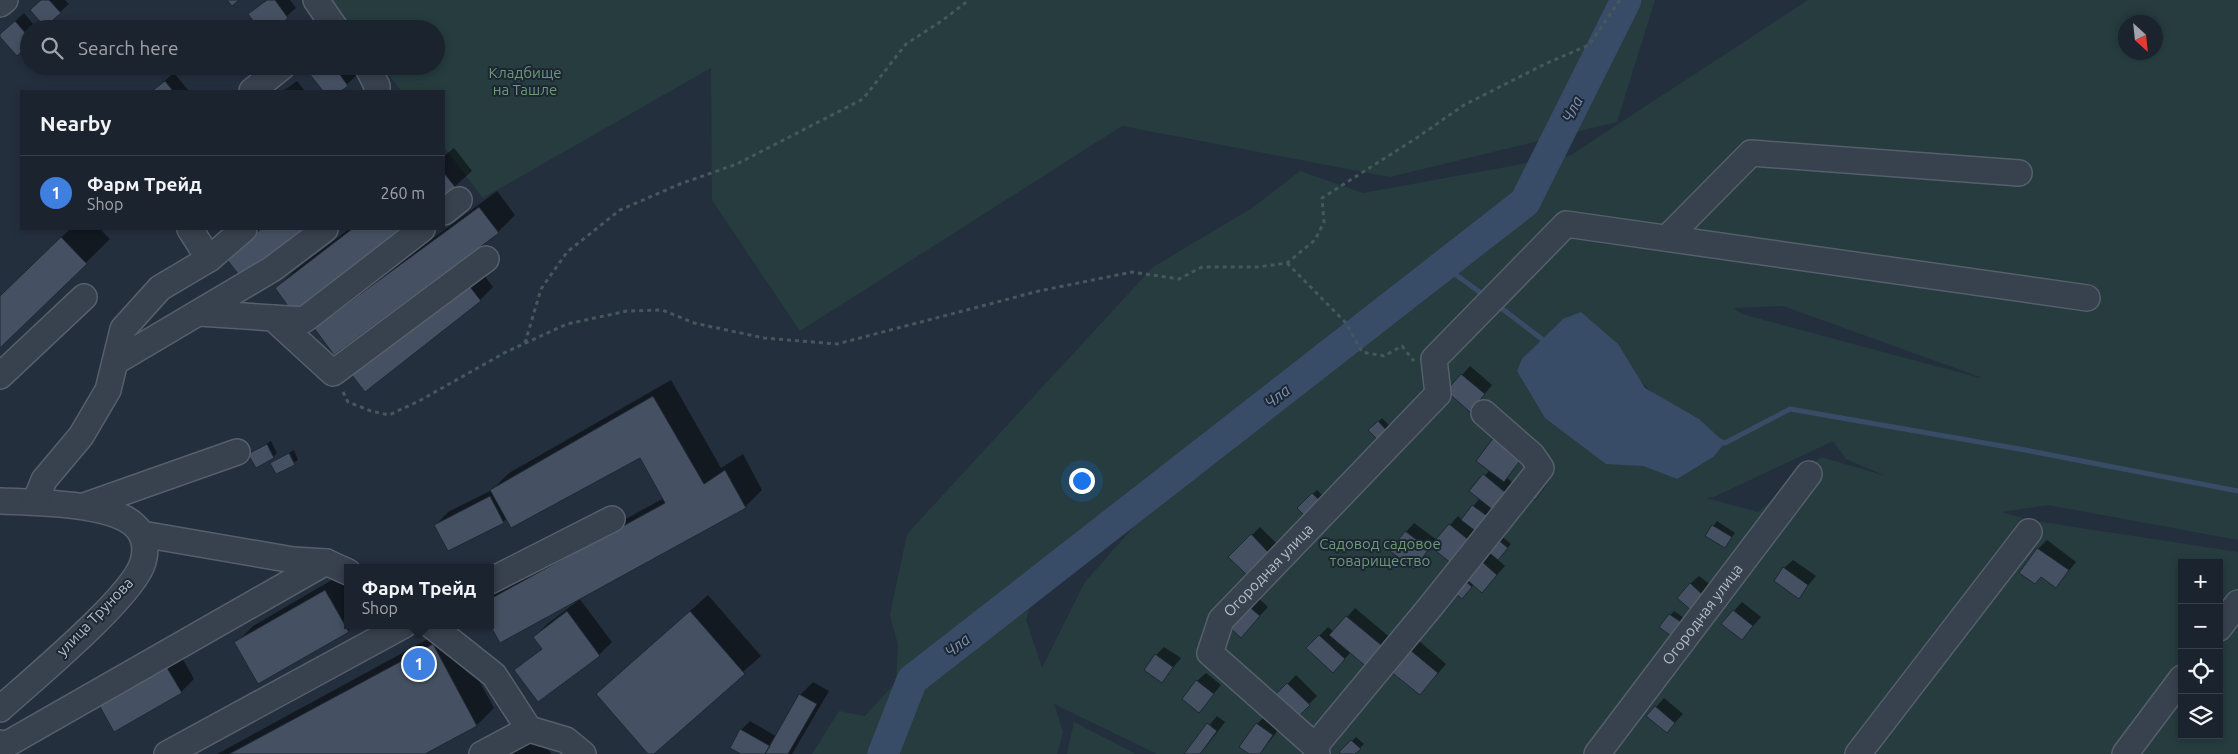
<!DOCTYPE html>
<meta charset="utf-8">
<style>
body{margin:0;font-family:Ubuntu,sans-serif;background:#282f3a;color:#f1f3f6}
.controls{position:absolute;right:15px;bottom:15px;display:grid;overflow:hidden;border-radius:0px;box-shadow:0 2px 8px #0003}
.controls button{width:45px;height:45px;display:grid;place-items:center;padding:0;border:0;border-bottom:1px solid #39404a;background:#1b232e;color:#f1f3f6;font:25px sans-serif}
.compass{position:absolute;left:2118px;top:15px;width:45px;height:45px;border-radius:50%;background:#1b232e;box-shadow:0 2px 8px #0003;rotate:153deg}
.you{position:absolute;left:1081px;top:480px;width:18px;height:18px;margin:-12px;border:4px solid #fff;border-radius:50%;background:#1a73e8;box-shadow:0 0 0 8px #1a73e833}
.badge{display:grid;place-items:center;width:32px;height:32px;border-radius:50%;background:#8c9099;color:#fff;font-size:16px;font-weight:700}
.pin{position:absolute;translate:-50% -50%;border:2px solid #fff;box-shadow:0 1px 5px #0006}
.popup{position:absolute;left:344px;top:564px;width:150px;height:65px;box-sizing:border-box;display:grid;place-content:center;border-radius:0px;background:#1b232e;filter:drop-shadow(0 1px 4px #0005);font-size:16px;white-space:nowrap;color:#a0a4aa}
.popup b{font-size:19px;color:#f1f3f6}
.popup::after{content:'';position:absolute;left:50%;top:100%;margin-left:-10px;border:10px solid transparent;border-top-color:#1b232e}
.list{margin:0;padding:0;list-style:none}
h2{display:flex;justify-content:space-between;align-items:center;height:65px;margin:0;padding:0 20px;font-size:21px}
h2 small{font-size:16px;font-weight:400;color:#a0a4aa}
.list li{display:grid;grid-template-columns:32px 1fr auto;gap:15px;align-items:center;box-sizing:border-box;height:75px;padding:0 20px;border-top:1px solid #39404a}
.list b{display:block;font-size:19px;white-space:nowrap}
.list p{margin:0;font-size:16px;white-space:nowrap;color:#a0a4aa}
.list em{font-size:16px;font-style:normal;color:#a0a4aa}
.icon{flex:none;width:28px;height:28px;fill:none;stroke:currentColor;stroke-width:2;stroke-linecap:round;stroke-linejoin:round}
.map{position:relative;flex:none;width:2238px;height:754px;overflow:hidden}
.search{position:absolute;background:#1b232e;box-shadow:0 2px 8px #0003;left:20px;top:20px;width:425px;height:55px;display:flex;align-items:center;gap:12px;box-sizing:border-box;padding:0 18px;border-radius:28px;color:#a0a4aa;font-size:19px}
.panel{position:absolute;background:#1b232e;box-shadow:0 2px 8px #0003;left:20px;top:90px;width:425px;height:140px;border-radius:0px}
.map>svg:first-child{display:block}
</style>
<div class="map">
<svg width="2238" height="754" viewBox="0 0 2238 754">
<rect width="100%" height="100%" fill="#242f3e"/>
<path fill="#263c3f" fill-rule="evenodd" d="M331,0H1655L1617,122L1390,177L1122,126L800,331L712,200L711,68L483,198L444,147V91H401L382,66H436V29H353Z
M1808,0H2238V540L2048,505L2002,512L2029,520L2238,552V754H1157L1054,704L1063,732L1057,754H812L839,711L865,716L896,682L898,645L890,615L907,534L1153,267L1252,208L1300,171L1363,193L1571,155ZM2126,22H2156V52H2126ZM1783,306L1980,377V378L1742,314L1733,308ZM1639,380L1666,405L1615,446ZM1833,441L1846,459L1886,476L1821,457L1758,512L1706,498L1714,497ZM1144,515L1085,582L1042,668L1026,620L1036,588L1058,585ZM2182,563H2219V735H2182Z
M1074,722L1136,754H1067Z"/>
<path fill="#394c67" d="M1581,312L1618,344L1645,388L1699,419L1725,443L1713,457L1677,479L1643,466L1606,464L1545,418L1517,371L1522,359L1563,319Z"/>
<path fill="#0007" d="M42,0H65L69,4L60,12Z
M266,0H290L296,8L272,29L249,14Z
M24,13L37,29H29V43L9,27Z
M315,66H349L356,76L339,91H325L310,72Z
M174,73L189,91H153L158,86Z
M297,81L305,91H283Z
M454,148L472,171L444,196V156Z
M497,191L515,215L498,232L316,329L333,312Z
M70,229H100L110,239L0,347V297Z
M258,229H303L242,277L243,240Z
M349,229H401L294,311L276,289L293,272Z
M481,271L493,287L480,300L365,390Z
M1470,366L1492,385L1478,402L1448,391Z
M671,380L721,468L743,454L762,490L745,507L579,598L612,642L599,655L516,670L542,648L534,637L547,624L579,600L490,623V596L498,589L664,498L640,456L507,518L503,522L436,525L448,512L492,490L509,473Z
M1382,418L1392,428L1380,440L1370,430Z
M271,441L277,453L273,457L250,454Z
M1529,449L1506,477L1514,484L1460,554L1432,546L1414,567L1406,532L1414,523L1437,540L1458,516L1462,520L1480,498L1471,491L1490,470Z
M294,450L298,460L276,473L271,463Z
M1317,490L1325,498L1299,508Z
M1717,521L1735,533L1725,547L1706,536Z
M1260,527L1278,545L1248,574L1230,557Z
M1500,535L1511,544L1497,559L1505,566L1482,591L1474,584L1466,593L1455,591L1490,552Z
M2047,540L2076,562L2056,586L2042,576L2038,549Z
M1793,560L1816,576L1798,597L1784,568Z
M342,574L348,583V625H354L348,631L259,682L236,643L253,626Z
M1699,576L1712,586L1700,600L1690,584Z
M708,595L761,656L650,754L597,694Z
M1256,596L1268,607L1249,627L1229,625Z
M1742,602L1761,617L1742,639L1734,611Z
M1355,608L1393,640L1378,659L1351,652L1333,671L1319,636L1328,627L1334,632Z
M1674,611L1684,618L1675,631L1661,627Z
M450,627L494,708L477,725L422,754H217Z
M1419,641L1446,664L1428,685L1410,650Z
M1164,647L1181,658L1162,681L1156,655Z
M180,654L194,679L181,692L115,730L100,705Z
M1206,673L1221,685L1199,711L1197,681Z
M1296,675L1317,696L1297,716L1276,696Z
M813,682L829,691L792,754H744L741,730L750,721L777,737L800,695Z
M1664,698L1683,714L1666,732L1648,716Z
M1266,715L1281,726L1260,754H1252L1257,724Z
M1217,716L1225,722L1202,752L1200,754H1185Z
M541,734L551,754H505Z
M1356,737L1364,744L1354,754H1343L1341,752Z"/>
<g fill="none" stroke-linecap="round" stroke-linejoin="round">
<path stroke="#394c67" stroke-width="5" d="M1444,266L1485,296
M1496,304L1542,339L1543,345
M1720,441L1725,443L1790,409L2025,450L2238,491"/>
<path stroke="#394c67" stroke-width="31" d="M883,754L912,680L1525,202L1626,0"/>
</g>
<path fill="#455162" stroke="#1f2835" d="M41,0H49L61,13L45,27L30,10Z
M227,0H239L232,6Z
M267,0H275L288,18L274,29H259L248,14Z
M15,21L29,37V45L17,56L0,37V34Z
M315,66H334L348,86L341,91H323L308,72Z
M165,81L173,91H152Z
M444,173L456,188L444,198Z
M479,207L499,233L334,355L314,328Z
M261,229H305L242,279L225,257Z
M352,229H403L293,313L275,288Z
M61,237L87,264L0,348V296Z
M467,283L481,301L365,392L351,374Z
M1461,374L1485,394L1470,412L1446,391Z
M653,396L704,484L725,470L746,508L500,643L490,625V599L665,503L640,458L511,528L490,490Z
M1378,421L1389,433L1380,442L1368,430Z
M1494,437L1522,458L1504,482L1476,461Z
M267,444L274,458L256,468L248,454Z
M289,453L295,465L276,474L270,463Z
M1483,474L1506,493L1493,510L1469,491Z
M1537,478L1546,485L1535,500L1526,494Z
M1312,493L1322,503L1307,518L1297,508Z
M490,496L504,523L448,551L434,525Z
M1472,505L1490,518L1478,533L1461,520Z
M1449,524L1470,541L1452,564L1430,546Z
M1712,525L1732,537L1725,548L1705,536Z
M1405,531L1429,549L1414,569L1390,551Z
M1251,534L1270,554L1248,576L1228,557Z
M1496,538L1508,548L1498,560L1486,550Z
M2037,548L2069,570L2056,588L2041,577L2035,584L2019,573Z
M1480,560L1497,575L1482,593L1465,578Z
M1783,567L1808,585L1799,599L1774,581Z
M1463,579L1472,587L1462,599L1453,591Z
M1690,583L1704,596L1692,611L1677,598Z
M325,590L349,632L258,684L234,642Z
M1246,604L1260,616L1241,638L1227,625Z
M1733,610L1753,626L1742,640L1721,624Z
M567,611L600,656L538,702L514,670L542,649L533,637Z
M690,611L745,674L654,754H648L596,694Z
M1669,614L1681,622L1671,636L1659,627Z
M1346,616L1386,649L1369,669L1329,635Z
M1319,635L1345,659L1333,673L1306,648Z
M433,644L477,726L425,754H229Z
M1409,649L1438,673L1420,695L1390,671Z
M1155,654L1173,667L1162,683L1144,670Z
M166,666L182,693L114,732L99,705Z
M1196,680L1214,694L1199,713L1182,699Z
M1287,683L1310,705L1297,718L1274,696Z
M799,694L817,704L788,754H765Z
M1655,706L1675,723L1667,733L1646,716Z
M1207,723L1217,731L1200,754H1184Z
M1256,723L1273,735L1260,754H1249L1239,747Z
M740,729L770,746L765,754H741L730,748Z
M1351,740L1361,749L1355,754H1341L1339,752Z"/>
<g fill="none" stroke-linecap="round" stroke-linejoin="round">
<defs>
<g id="minor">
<path d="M316,0L336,29"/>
<path d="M0,4L5,0"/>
<path d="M367,66L377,86V91"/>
<path d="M252,91L283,66"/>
<path d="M444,212L459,200"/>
<path d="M190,229L209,259"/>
<path d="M1667,238L1751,153L2019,173"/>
<path d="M199,313L304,320L422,229"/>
<path d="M273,318L333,373L486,259"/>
<path d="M115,362L272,269L325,229"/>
<path d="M0,376L84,297"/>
<path d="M0,501C33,502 109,503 133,524C145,534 147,548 143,562C134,596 30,682 0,709"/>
<path d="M35,502L44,480L81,436L108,390L123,329L160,288L209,259L244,229"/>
<path d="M84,506L237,452"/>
<path d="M326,562L348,572"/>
<path d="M490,581L612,519"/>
<path d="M431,625L494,675L529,729L566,740L583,754"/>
<path d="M2219,628L2238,603"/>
<path d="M0,743L2,747L326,562L293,560L142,534"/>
<path d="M1315,746L1431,606L1541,468L1532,455L1484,413"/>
<path d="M167,754L404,625"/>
<path d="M482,754L529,729"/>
<path id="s1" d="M1317,754L1315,746L1210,653L1221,620L1438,394L1434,359L1566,224L2087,298"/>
<path id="s2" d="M1597,754L1809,474"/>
<path d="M1858,754L2029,532"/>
<path d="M2125,754L2182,678"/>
</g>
</defs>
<use href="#minor" stroke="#565f6c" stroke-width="28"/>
<path stroke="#44595c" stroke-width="3" stroke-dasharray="4 4" stroke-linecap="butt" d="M1287,263L1346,323L1362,352L1384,356L1402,346L1414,361
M525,343L541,289L567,252L620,210L680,184L737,164L863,99L906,44L943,20L969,0
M343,392L348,402L371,411L389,415L419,401L506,352L567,324L627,311L662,310L694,323L764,338L837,344L1039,291L1132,272L1179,279L1202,267H1258L1287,263L1315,240L1324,222L1322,198L1418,137L1464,105L1545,64L1589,45L1620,0"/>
<use href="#minor" stroke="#38414e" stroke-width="25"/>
</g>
<g text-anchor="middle" stroke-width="4" stroke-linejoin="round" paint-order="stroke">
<g font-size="15" fill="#6b9a76" stroke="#1d2633">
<text x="525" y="78">Кладбище<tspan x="525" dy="17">на Ташле</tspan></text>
<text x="1380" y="549">Садовод садовое<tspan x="1380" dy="17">товарищество</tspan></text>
</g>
<g font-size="15" fill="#b4bcc9" stroke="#1d2633">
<text dy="5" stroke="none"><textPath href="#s1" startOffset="252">Огородная улица</textPath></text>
<text dy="5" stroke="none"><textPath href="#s2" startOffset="175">Огородная улица</textPath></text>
<text transform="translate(95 617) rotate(-46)" y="5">улица Трунова</text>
</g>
<g font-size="16" font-style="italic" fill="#7c92b1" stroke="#1d2633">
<text transform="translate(1572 109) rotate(-63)" y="6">Чла</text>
<text transform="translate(1277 396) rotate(-38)" y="6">Чла</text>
<text transform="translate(957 645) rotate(-38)" y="6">Чла</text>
</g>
</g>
</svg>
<div class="controls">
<button>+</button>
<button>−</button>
<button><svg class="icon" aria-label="locate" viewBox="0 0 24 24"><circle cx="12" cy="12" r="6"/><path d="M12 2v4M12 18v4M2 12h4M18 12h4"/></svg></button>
<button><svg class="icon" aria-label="layers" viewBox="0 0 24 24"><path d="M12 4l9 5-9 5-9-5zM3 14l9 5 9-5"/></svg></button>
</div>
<svg class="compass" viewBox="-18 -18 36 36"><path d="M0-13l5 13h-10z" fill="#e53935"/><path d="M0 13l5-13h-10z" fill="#a0a4aa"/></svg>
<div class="you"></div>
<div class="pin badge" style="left:419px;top:664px;background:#3f7fe0">1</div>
<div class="popup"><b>Фарм Трейд</b>Shop</div>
<div class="search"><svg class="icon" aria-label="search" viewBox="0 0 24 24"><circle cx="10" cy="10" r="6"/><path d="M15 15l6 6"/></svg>Search here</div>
<section class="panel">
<h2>Nearby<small></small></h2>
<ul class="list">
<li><span class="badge" style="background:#3f7fe0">1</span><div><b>Фарм Трейд</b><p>Shop</p></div><em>260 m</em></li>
</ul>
</section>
</div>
